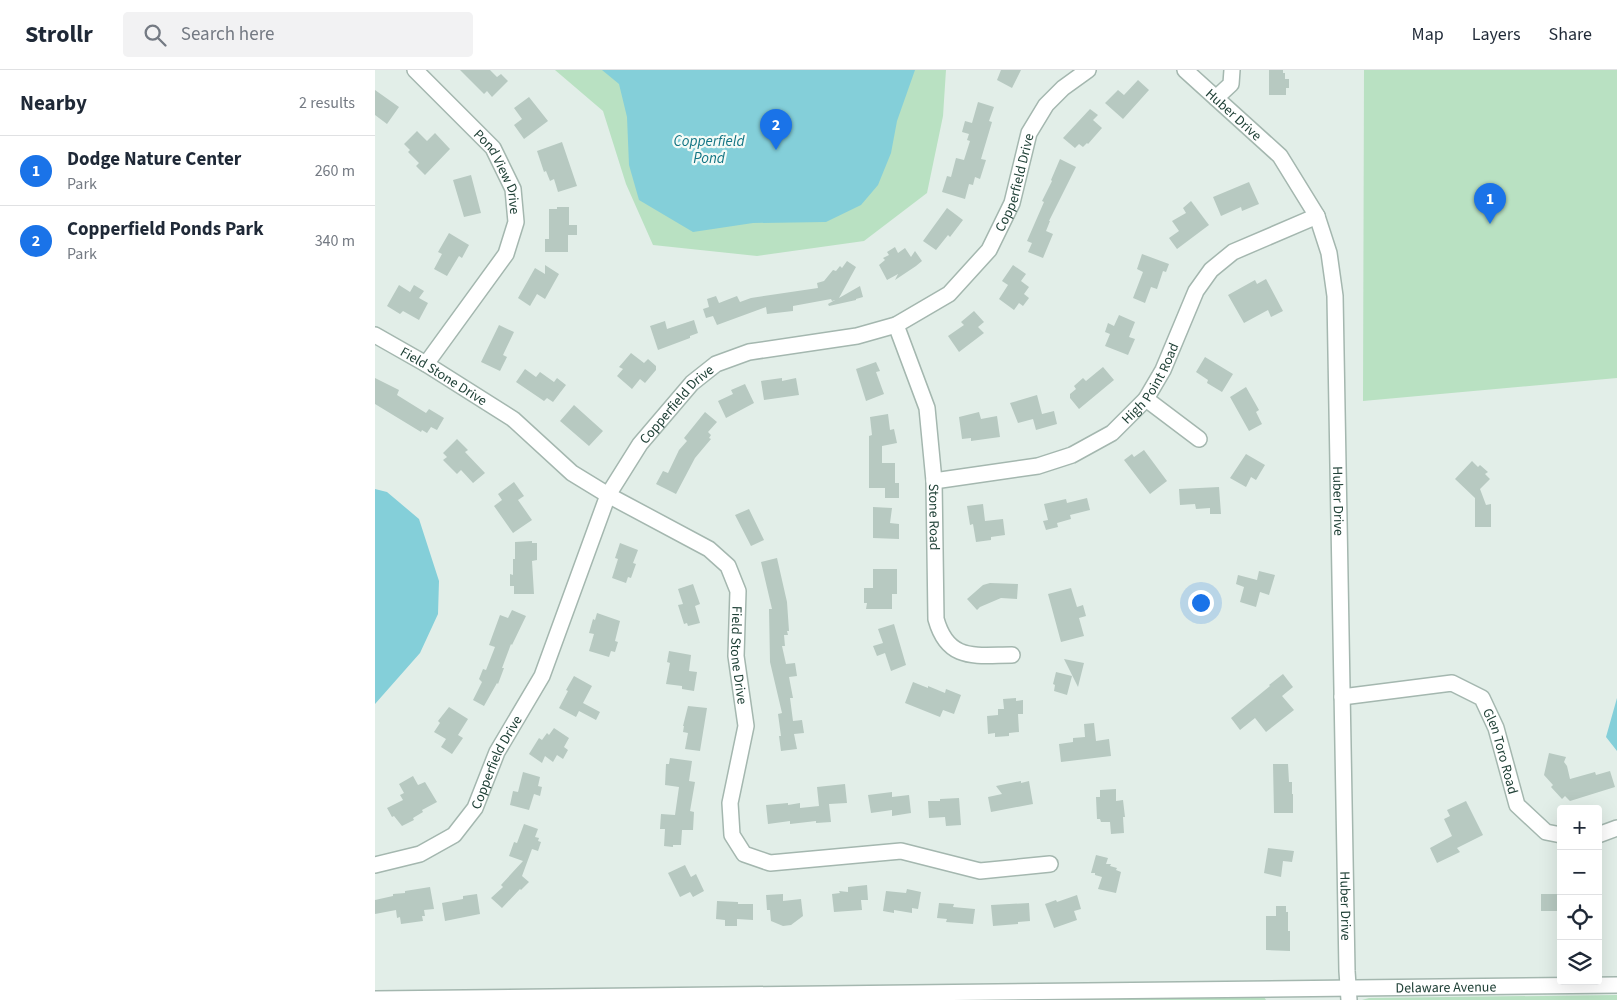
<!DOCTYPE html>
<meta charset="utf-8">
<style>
body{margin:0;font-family:"Source Sans 3",sans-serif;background:#f2f2f3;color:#1f2937}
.controls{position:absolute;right:15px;bottom:15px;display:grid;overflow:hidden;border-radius:5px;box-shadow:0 5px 20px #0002}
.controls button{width:45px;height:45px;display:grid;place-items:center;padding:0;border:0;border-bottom:1px solid #e0e1e3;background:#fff;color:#1f2937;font:25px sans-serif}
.you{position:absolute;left:825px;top:532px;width:18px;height:18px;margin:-12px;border:4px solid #fff;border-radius:50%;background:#1a73e8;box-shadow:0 0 0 8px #1a73e833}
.badge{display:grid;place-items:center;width:32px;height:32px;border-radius:50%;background:#1a73e8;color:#fff;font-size:16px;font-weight:700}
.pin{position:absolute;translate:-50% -41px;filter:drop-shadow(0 1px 2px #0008)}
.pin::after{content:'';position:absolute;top:26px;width:18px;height:15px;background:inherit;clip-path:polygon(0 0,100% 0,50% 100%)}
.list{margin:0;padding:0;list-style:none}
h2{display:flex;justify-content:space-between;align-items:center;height:65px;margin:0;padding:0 20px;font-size:21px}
h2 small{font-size:16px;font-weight:400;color:#747a83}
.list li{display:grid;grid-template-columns:32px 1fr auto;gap:15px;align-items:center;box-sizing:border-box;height:70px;padding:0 20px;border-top:1px solid #e0e1e3}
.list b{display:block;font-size:19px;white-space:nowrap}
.list p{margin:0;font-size:16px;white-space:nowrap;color:#747a83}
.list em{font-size:16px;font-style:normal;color:#747a83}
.icon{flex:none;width:28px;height:28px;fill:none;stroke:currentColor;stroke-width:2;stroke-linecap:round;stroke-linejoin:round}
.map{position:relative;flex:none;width:1242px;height:930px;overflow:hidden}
header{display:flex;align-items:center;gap:30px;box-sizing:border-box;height:70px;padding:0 25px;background:#fff;border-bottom:1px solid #e0e1e3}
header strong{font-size:24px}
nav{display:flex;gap:28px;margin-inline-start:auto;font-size:18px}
.search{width:350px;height:45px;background:#f2f2f3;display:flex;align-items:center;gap:12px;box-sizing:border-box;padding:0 18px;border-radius:5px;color:#747a83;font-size:19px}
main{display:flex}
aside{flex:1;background:#fff}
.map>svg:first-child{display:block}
</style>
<header>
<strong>Strollr</strong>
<div class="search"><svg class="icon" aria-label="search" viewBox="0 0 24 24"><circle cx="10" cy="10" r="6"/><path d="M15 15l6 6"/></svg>Search here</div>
<nav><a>Map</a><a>Layers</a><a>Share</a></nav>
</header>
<main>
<aside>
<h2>Nearby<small>2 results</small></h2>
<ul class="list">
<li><span class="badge">1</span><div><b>Dodge Nature Center</b><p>Park</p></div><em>260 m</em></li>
<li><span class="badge">2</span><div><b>Copperfield Ponds Park</b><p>Park</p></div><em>340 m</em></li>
</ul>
</aside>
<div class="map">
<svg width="1242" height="930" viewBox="0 0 1242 930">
<rect width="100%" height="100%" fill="#e2eee8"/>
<path fill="#b9e1c2" d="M180,0H571L568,46L552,123L489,171L382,186L278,175L251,114L228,41Z
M989,0H1242V308L988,331Z
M1242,925V930H987L994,928Z
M889,927L891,930H592Z"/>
<path fill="#84cfd9" d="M227,0H540L522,51L516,83L503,115L486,135L451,152L378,153L318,162L264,130L254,95L252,47L244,14Z
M0,419L12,422L44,449L64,511L63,544L45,583L0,634Z
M1242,628V681L1231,667Z"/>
<path fill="#b7c9c1" d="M85,0H115L122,7L126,4L133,11L117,27L112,21L109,24Z
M626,0H646L637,18L622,10Z
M894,0H908V3H910V9H914V18H911V25H894Z
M763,10L774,20L748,49L730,33L743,20L749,25Z
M0,20L24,37L12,54L0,45Z
M154,27L173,51L149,69L139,55L147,49L139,38Z
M603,32L619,37L614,51L617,52L606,89L611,90L605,109L600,107L598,115L594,114L590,129L567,122L572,106L576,107L581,88L589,90L595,71L592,70L594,64L587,62L590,51L597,53Z
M715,39L723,45L718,50L727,58L713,74L712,73L708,77L704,74L700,78L688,68Z
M42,61L52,71L60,63L75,79L50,105L41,96L44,93L33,82L35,80L29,74Z
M187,72L202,116L183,122L179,109L175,111L171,101L169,102L162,81Z
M685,89L701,97L674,151H675L671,161L678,164L668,188L653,182L657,173L652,171L669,132L667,131L677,111L676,110Z
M96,105L106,143L89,147L78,110Z
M874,112L884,134L867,141L866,137L846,146L838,127Z
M816,131L834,155L802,179L794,168L804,161L797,151L811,143L808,138Z
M182,137H194V155H202V165H193V182H170V169H174V139H182Z
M572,138L588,150L575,167L573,165L561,180L548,171Z
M74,163L94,175L87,188L84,186L72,206L59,199L67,184L63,182Z
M520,177L523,183L530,178L536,187L540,181L547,191L541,196L520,210L523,204L512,210L504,195L510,190L508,188L514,185L512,182Z
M767,184L794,194L791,202L788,201L782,219L776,217L770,233L758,228L768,202L762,199Z
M472,191L481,197L464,228L485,216L488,227L481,229V230L454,236L453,234L460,230L457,231L456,229L418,236V241L392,244L391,237L342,255L338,246L331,248L328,239L334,237L332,229L341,226L344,233L362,226L365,232L376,228L443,218L442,213L449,211L458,200L461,201L465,196L467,198Z
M170,195L184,204L170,229L162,224L155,236L143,228L160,198L170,204Z
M638,195L651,204L646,211L654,217L649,224L654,228L648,236L644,233L639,240L624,229L633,215L627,211Z
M891,209L908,241L896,247L893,240L869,253L853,225L880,210L882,214Z
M24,215L35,222L39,215L49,221L44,228L53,233L44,250L28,241L25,244L12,236Z
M599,241L609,252L603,257L609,263L584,282L573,266L589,255L586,252Z
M744,245L760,252L754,267L760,269L753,285L730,276L735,264L730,262L733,253L739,256Z
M319,250L323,263L315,266V268L283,280L275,256L290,251L292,259Z
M124,255L139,262L128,285L132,287L125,301L106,292Z
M256,283L269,293L273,289L281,296V300L270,313L265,309L257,319L242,306L248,299L244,297Z
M830,287L858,304L847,322L832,313L833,310L821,302Z
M501,292L505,301L501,302L509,324L491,331L481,299Z
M728,297L739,310L704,339L695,328V324L701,319L699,316L708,308L711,311Z
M150,299L161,307L165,302L179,312L182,308L191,315L178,332L172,328L169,331L141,312Z
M0,308L24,320L22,325L51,343L54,339L69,348L62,360L56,357L52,363L47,360L46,362L0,334Z
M407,308V311L421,308L424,325L389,330L386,311Z
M370,314L379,333L351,348L343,331L358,324L356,320Z
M871,317L884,340L881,342L887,354L874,361L855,327Z
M662,325L667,344L679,341L682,354L661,360L658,349L643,353L635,333Z
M199,335L228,361L214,376L185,351Z
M330,342L342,352L333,362L336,365L334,368L336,369L320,388L301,424L281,414L288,401L293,403L304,380L312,371L309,368Z
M604,342L606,349L622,346L625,367L596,371V368L587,369L584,347Z
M513,344L515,360L519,359L522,373L507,376V393H520V413H524V428H510V418H494V366L497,365L495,347Z
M82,369L93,380L90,382L110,403L98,413L86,400L82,404L68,390L72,387L68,383Z
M769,380L792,411L775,424L749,390L757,384L759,387Z
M871,384L890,395L881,410L876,407L871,417L855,408Z
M1097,391L1103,397L1105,395L1113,402L1110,404L1115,409L1105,419L1111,435L1116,434V457H1100V428L1080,409Z
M139,412L149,426L143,430L157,450L138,463L119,436L127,430L123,424Z
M844,417L846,444H835V438L821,439L820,434L805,435L804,419Z
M712,428L715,440L695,445L696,449L682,453L683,457L671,460L668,451L673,450L669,434L691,429L692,433Z
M608,434L610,451L628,449L630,465L616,467V470L601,472L598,454L595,455L592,436Z
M498,437L517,438L515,453L524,454V469L498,468Z
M374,439L389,470L376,476L360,445Z
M157,471V473H162V490L157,491L159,524H139V516H135V504L138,505V489H140V472Z
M245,473L263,480L258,493L261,494L256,508L253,507L251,513L237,508L243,489L240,488Z
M402,488L412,532L414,561H412L413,565H409L410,576H407L411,594L420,593L422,606L414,607L418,628H415L418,651L427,650L429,663L419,664L422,679L406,681L404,666H406L403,644L407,643L395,592L394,539H397L386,492Z
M498,499H522V524H517V539H491L492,533H489V518H498Z
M884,501L900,505L894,525L885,522L881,537L865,532L869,517L861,514L863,505L882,510Z
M615,513L643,514L642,529L626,528L605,537L602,540L592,529L608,515Z
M318,514L325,534L320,536L325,553L313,556L312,553L309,554L303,535L308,534L303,519Z
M696,518L702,537L708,535L711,546L704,548L709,566L686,572L673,524Z
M137,540L151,546L137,575L136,574L127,598H129L123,614L122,613L109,636L98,630L107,612L104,609L108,599L111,600L120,577L114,575L125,545L133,548Z
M222,543L245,551L240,571L243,572L240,582L236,581L234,587L214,581L219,564L214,563L218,549L220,550Z
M519,554L531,595L516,601L510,583L502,586L498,576L508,573L503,559Z
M294,581L316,585L314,601L322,602L319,621L307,619V616L291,614L295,593L292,592Z
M689,589L709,593L703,617Z
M681,602L697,606L692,625L679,621L680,615L678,614Z
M908,604L918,617L907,626L919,640L891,662L880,648L865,660L856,648L895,616L894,615Z
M199,606L217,616L208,633L225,642L221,650L204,641L201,647L184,638L193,621L191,620Z
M538,612L553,618V616L570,623L571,619L586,625L579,644L568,640L565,647L530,633Z
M641,628V631L648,630V644H643L644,662L634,663V666L620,667V663L613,664L612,646L623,645V639H629L628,629Z
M313,636L332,638L325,681L310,679L313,663L308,662L309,656H308Z
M74,637L93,649L83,665L88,668L77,684L66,677L71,669L59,662L65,653L63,651Z
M719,653L721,671L734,669L736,686L686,692L684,674L698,672V668L710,667L709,654Z
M179,658L194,668L189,677L193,680L188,689L182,685L178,692L170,686L167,693L154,684L164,668L167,670L172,663L174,665Z
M1174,683L1191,687L1189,692L1192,696L1195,709L1220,702L1221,705L1235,701L1240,717L1195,731L1190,726L1187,729L1176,717L1178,715L1169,705Z
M295,688L317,691L314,711L320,712L315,741L319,742L318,760H307L306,775H298V777L289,776L290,759H285L286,744L300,745L304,717L290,715L291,694H294Z
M898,694H913L914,712H917V724H918V743H899Z
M148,702L165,707L163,716L167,717L165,726L159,724L154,740L135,735L138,721L143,722Z
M38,706L43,715L50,712L62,732L47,740L48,742L38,748L39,750L27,756L19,746L17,747L12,738L28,730L25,725L29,723L24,714Z
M646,711V713L654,711L658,734L616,742L613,727L627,724L621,716Z
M470,714L472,733L454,734L456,752L441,753V751L415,754V751L393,754L391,735L413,733V735L425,733V738L444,736L442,717Z
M741,719V731L748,730L750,747H748L749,763L736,764L735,752H726L725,749H722L721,727H725V720Z
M517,722V727L534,725L536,743L517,746V740L496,743L493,725Z
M584,728L586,755L571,756L570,747L554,748L553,731H565V729Z
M1091,731L1108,765L1082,778L1085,782L1062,793L1055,778L1077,766L1069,749L1075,746L1072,740Z
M149,754L163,759L160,767L164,768L163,771L166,772L163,781L157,779L147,806L154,812L146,820L145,819L127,838L116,828L128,817L126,815L148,791L134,786L139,772L142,773Z
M893,778L919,781L917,792L908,791L906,807L889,803Z
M721,785L733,788L731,794H736L735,796L742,798L741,800L746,802L741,823L723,819L727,807L720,805V803H716Z
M310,795L316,807L321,804L329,821L318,827L315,822L305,827L293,803Z
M492,815L493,830H486L487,840L459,842L457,824L465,823L464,821L473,822V817Z
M55,817L59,839L49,840L50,846H47L48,851L26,854L25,847L22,848L21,840L0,844V830L18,826V824L30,823V821Z
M532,819L546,822L543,839L537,838V843L519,840V843L508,841L511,821L531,823Z
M102,824L105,844L70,851L67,833L88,829V826Z
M408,824V831L426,829L428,846L416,855L408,856L396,851L395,840H392L391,825Z
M1166,824H1186V841H1166Z
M702,825L706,839L699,841L702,850L679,858L670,834L681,830L682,832Z
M342,831L363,832V834H378V850L362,849V856H350V850L341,849Z
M564,833L579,834L578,837L600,839L598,854L571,852L572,849L562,848Z
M654,833L655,851L643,852V854L618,856L616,835Z
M901,836H911V842H913V861H915V881L891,880V846H901Z"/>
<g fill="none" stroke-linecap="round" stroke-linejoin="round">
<defs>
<g id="minor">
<path id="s1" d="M40,0L118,78L138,119L141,152L131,184L51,294"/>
<path id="s2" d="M810,0L905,86L942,146L954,183L960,226L972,901L974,930"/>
<path d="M841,28L856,14L857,0"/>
<path id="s3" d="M521,255L552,338L559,411L561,549C573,592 600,585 637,585"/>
<path id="s4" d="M0,265L51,294L138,349L197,403L233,425L334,479L353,496L363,521L361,586L371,656L355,733L357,765L369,784L395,793L526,781L605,801L675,794"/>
<path d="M771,329L824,369"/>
<path id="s5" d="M559,411L663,396L697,385L737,363L771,329L788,300L821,221L836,200L858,182L942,146"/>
<path id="s6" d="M967,627L1077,613L1107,628L1121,658L1142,735L1171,762L1186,765"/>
<path d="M1223,765L1242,758"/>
<path id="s7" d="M0,795L45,784L79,765L100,738L122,682L167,606L233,425L265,374L317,313L341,294L374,282L482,266L521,255L574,224L614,180L637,133L654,63L671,35L688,18L713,0"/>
<path id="s8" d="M0,929L1242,915"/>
</g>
</defs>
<use href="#minor" stroke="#a4b7af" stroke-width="18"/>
<use href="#minor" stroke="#fff" stroke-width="15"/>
</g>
<g text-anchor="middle" stroke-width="4.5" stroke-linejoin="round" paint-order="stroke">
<g font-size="14" fill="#204137" stroke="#f3faf6">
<text dy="5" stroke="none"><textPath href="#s2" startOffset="66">Huber Drive</textPath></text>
<text dy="5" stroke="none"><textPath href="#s1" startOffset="134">Pond View Drive</textPath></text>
<text dy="5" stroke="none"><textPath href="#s7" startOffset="1010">Copperfield Drive</textPath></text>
<text dy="5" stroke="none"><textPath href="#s4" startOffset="80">Field Stone Drive</textPath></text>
<text dy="5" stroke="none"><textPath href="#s5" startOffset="250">High Point Road</textPath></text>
<text dy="5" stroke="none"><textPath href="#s7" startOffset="575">Copperfield Drive</textPath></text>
<text dy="5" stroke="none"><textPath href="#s2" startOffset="486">Huber Drive</textPath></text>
<text dy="5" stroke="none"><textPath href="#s3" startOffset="198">Stone Road</textPath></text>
<text dy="5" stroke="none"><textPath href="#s4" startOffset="515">Field Stone Drive</textPath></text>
<text dy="5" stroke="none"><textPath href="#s6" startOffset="201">Glen Toro Road</textPath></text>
<text dy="5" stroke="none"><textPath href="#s7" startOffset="170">Copperfield Drive</textPath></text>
<text dy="5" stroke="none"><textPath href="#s2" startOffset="891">Huber Drive</textPath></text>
<text dy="5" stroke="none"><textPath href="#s8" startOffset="1071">Delaware Avenue</textPath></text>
</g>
<g font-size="15" font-style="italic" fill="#137584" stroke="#f3faf6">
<text x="334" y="76">Copperfield<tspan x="334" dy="17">Pond</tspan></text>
</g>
</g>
</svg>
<div class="controls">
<button>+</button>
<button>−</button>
<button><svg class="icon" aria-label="locate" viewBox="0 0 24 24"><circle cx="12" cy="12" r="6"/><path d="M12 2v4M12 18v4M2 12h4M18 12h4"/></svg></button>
<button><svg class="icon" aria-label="layers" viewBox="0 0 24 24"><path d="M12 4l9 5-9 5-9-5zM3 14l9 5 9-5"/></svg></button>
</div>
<div class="you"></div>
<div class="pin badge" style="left:1115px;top:154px">1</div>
<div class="pin badge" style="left:401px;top:80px">2</div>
</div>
</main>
